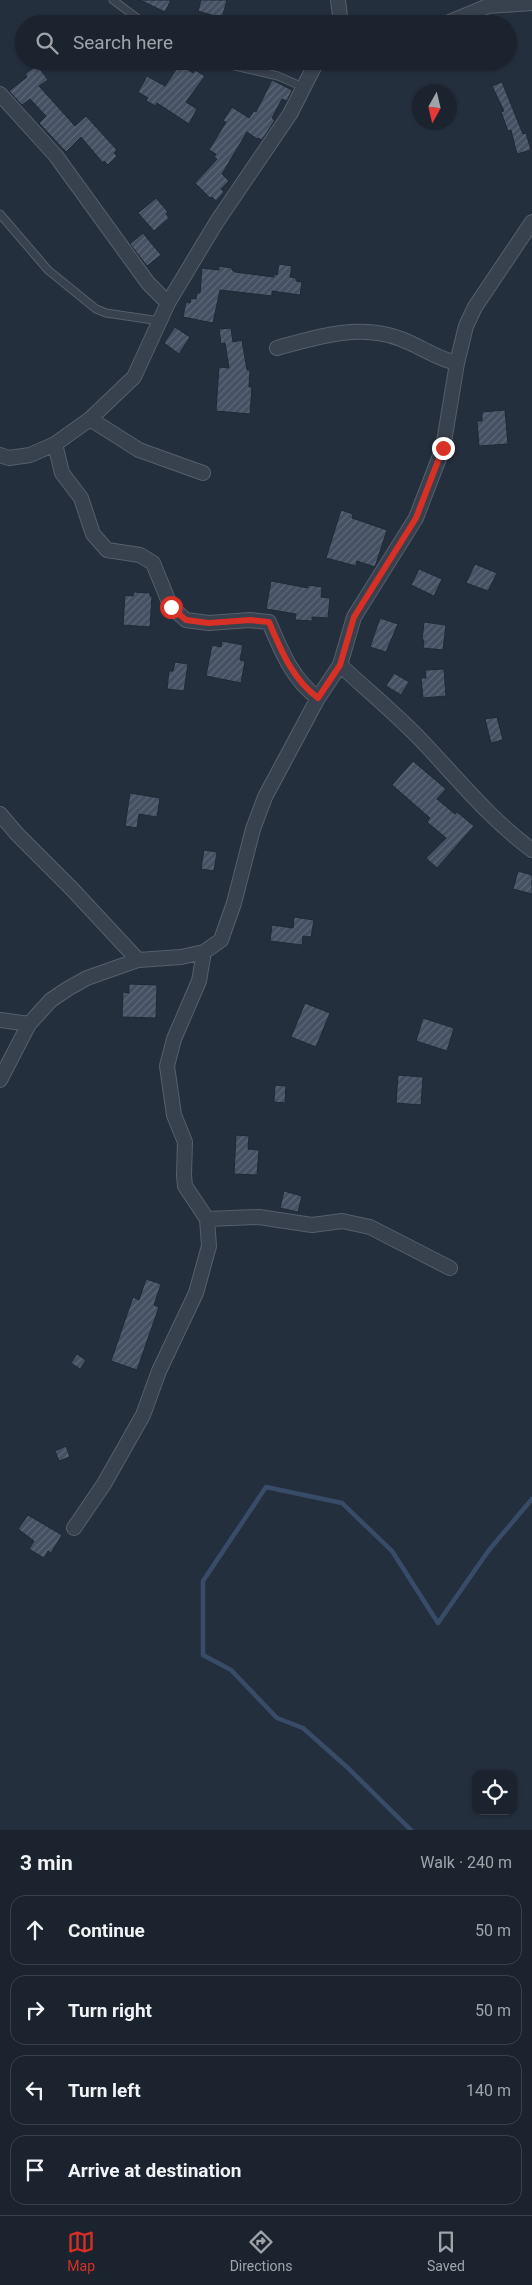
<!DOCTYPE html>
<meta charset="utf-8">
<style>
body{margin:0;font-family:Roboto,sans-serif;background:#282f3a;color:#f1f3f6}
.controls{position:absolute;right:15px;bottom:15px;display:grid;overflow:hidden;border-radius:10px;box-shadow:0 1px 4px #0004}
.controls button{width:45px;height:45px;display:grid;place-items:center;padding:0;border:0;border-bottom:1px solid #39404a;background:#1b232e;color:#f1f3f6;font:25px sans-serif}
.compass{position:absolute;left:412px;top:85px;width:45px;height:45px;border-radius:50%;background:#1b232e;box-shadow:0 1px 4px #0004;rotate:188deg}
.stop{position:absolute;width:15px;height:15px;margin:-11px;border:4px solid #d93025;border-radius:50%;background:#fff}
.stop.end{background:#d93025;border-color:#fff;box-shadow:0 1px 5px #0008}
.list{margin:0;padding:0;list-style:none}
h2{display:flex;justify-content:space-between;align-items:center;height:65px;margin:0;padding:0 20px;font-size:21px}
h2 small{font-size:16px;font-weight:400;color:#a0a4aa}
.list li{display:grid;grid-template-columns:32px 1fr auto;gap:15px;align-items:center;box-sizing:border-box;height:70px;margin:0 10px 10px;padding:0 10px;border:1px solid #39404a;border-radius:15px}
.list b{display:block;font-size:19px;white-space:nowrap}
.list em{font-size:16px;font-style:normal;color:#a0a4aa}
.icon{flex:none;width:28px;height:28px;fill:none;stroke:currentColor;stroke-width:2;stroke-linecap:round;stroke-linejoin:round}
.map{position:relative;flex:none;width:532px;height:1830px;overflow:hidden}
.search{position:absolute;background:#1b232e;box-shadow:0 1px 4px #0004;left:15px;right:15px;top:15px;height:55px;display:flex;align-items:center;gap:12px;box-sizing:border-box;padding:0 18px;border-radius:28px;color:#a0a4aa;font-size:19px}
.sheet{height:385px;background:#1b232e}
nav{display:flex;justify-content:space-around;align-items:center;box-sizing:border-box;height:70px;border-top:1px solid #39404a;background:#1b232e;font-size:14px;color:#a0a4aa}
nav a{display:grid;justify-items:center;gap:2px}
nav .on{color:#d93025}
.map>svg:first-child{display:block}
</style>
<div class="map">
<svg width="532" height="1830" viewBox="0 0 532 1830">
<defs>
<pattern id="building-hatch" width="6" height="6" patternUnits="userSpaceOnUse" patternTransform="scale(1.25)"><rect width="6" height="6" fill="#455162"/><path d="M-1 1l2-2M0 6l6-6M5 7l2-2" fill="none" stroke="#5d6877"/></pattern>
</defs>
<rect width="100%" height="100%" fill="#242f3e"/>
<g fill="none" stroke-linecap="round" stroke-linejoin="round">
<path stroke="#394c67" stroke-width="4.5" d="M411,1830L348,1768L303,1728L277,1718L231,1670L203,1655V1581L266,1487L342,1503L392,1551L438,1623L489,1550L532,1499"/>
</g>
<path fill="url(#building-hatch)" stroke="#1f2835" d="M140,0H171L165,12Z
M201,0H227L222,18L198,11Z
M180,64L193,73L195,70L205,76L186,102L197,109L189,124L157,103L156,106L146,101L148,98L138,92L147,76L165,86Z
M37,65L48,80L39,86L75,126L86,116L117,150L114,153L117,156L108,165L104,161L103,163L81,137L66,152L39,123L46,116L30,99L22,105L9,91L27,77L25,74Z
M272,80L292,90L287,101L282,99L272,118L275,120L262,140L258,138L257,139L247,132L222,174L229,181L221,189L224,192L216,201L212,197L210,198L195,183L217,159L214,157L216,154L209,150L226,122L223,121L232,107L249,118L254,111L256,112Z
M502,82L523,134L526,133L531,150L517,154L511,130L508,131L501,112L504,111L492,86Z
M156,198L168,212L166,214L169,218L154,231L138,213Z
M143,233L161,255L147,266L130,244Z
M279,264L292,266L290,277L296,278V281L302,282L300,295L272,291V296L220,290L213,323L183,317L186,302L190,303L191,298L196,299L197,293H200L202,268L219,270V266L232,268V270L235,272L274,277V274L277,275Z
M175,327L190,337L179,354L164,343Z
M231,328L233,342L242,340L247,370H250L249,387H252L250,414L216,411L219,367L229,368L225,343L221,344L219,329Z
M505,410L508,444L479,446L477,421H482V412Z
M341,510L353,514L352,518L387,530L375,567L357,561L356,566L326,558Z
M475,564L497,573L488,591L466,583Z
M419,569L442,579L434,596L411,585Z
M271,581L308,588V585L322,587L321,597L330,598L328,618L312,617V621L295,620L296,614L266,609Z
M134,592L150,593V596H152L150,627L123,625L125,595L133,596Z
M380,618L398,624L386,652L370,647Z
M424,622L446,625L443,650L423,648L424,640H422Z
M222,641L243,645L240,660L245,661L241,683L206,676L212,645L221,647Z
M175,662L188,664L184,691L167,689L169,671H173Z
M444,669L446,696L423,698L421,678H426L425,670Z
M394,673L409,682L401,695L386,686Z
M497,717L503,740L491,743L485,719Z
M413,761L446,789L437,799L455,814L457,812L474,826L437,868L426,858L446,838L427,822L430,818L392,785Z
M130,793L160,798L157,817L139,814L137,828L125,826Z
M204,850L217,852L214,871L201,869Z
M518,871L532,875V894L513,889Z
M294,917L314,920L311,937L303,936L302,945L270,941L272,925L293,928Z
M129,984L157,985L156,1018L122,1017L123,992L129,993Z
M305,1003L330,1013L316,1047L291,1037Z
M423,1018L454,1028L447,1051L416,1041Z
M398,1075L423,1077L421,1105L396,1103Z
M275,1085L286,1086L285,1103L274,1102Z
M236,1135L249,1136L248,1149L259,1150L257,1175L234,1174Z
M284,1191L302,1196L298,1212L280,1208Z
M146,1279L161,1284L154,1305L159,1307L137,1370L111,1361L133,1297L139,1300Z
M77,1354L86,1360L80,1369L71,1363Z
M66,1446L70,1457L59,1461L55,1451Z
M28,1515L62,1535L51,1553L48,1551L44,1558L29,1549L34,1541L18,1529Z"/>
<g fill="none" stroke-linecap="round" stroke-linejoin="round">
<defs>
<path id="service" d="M113,0L145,24
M213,61L278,76L303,87
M0,214L48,270L96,309L106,313L160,321"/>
<path id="minor" d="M338,0L341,24
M445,24L488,6L532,3
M0,94L56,156L148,283L168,303
M277,348C316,337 360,323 401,339C420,346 437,359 457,363
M90,419L139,450L203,473
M55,444L62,473L81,498L93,534L107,550L140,555L153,563L171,607L186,620L209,623L250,620L269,622C281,650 292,679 318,698
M0,455L9,458L30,455L55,444L90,419L134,377L168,303L216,223L290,114L317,61
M340,665C367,690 396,714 421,740C457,778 490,819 532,850
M0,814L17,834L72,889L138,960
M0,1020L29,1024
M0,1080L29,1024L51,1000L69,988L87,978L138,960L181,957L204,952L221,940L234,903L253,829L265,797L318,698L340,665L354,617L416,518L443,448L457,363L466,326L475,307L532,222
M207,1219L259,1217L312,1225L342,1221L370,1227L450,1268
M74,1528L104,1484L143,1415L159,1371L196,1293L209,1246L207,1219L185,1186L184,1175L185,1142L174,1115L167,1066L174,1039L199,981L204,952"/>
</defs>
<use href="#service" stroke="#565f6c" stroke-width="9"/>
<use href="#minor" stroke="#565f6c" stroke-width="16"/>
<use href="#service" stroke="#38414e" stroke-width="7"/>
<use href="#minor" stroke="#38414e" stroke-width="14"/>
</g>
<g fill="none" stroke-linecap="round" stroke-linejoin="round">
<path stroke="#d93025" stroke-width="6" d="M171,607L186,620L209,623L250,620L269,622C281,650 292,679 318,698L340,665L354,617L416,518L443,448"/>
</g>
</svg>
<div class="controls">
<button><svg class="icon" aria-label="locate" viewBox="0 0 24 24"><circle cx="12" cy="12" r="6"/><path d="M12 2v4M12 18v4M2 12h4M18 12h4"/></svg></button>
</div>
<svg class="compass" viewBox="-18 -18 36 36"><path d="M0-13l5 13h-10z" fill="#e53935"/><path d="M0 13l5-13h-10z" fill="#a0a4aa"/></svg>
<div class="stop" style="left:171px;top:607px"></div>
<div class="stop end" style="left:443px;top:448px"></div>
<div class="search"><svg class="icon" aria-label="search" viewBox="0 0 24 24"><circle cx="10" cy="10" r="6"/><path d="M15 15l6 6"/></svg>Search here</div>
</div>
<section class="sheet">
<h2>3 min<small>Walk · 240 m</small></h2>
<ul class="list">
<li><svg class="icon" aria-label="ahead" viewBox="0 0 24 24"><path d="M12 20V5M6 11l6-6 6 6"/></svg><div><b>Continue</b></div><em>50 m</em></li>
<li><svg class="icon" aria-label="right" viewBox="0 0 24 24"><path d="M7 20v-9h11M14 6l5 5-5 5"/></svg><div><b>Turn right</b></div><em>50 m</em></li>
<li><svg class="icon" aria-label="left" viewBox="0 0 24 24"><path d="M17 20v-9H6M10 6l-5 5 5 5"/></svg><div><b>Turn left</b></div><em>140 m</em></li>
<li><svg class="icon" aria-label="arrive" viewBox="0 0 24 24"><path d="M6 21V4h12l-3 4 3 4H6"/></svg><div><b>Arrive at destination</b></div></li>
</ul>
</section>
<nav>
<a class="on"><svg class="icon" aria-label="map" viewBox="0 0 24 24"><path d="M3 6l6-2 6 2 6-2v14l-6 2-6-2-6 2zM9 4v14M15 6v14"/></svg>Map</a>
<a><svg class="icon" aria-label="directions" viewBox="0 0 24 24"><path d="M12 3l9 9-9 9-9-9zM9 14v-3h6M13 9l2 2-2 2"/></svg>Directions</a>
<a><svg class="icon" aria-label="saved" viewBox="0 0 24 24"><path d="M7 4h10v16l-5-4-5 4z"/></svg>Saved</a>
</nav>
